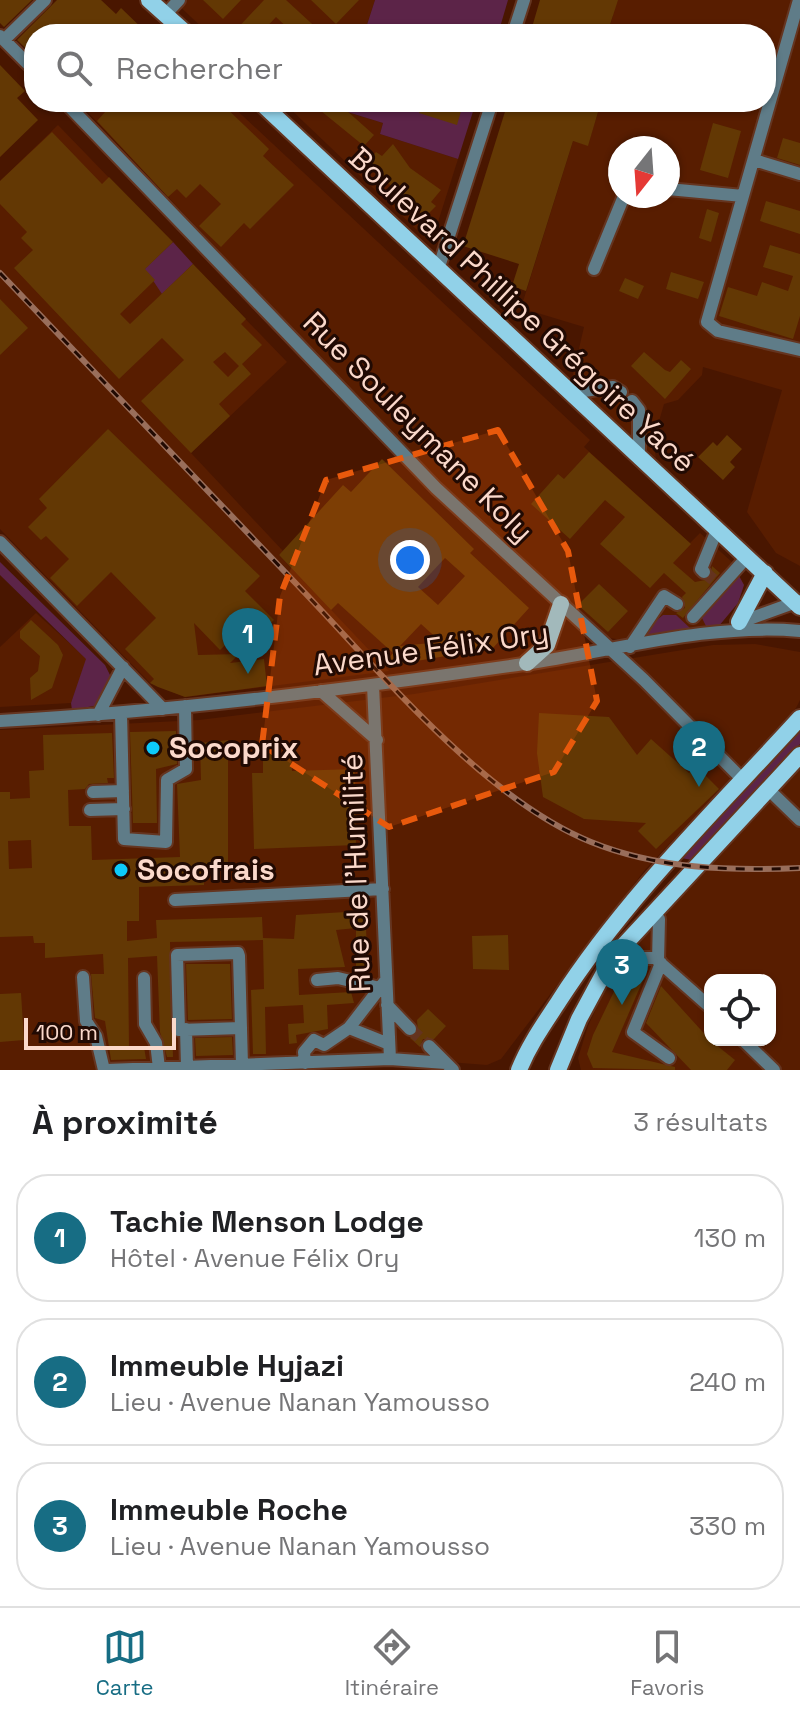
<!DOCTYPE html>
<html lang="fr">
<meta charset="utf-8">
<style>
body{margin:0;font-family:"Space Grotesk",sans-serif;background:#f6f6f6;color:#202124}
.controls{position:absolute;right:24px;bottom:24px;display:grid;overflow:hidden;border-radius:16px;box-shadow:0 2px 6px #0004}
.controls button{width:72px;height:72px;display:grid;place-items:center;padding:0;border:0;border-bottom:2px solid #e0e0e0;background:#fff;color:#202124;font:40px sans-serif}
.compass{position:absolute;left:608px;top:136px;width:72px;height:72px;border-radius:50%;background:#fff;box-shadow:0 2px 6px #0004;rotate:197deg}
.scale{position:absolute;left:24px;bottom:20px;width:152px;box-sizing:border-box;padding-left:8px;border:4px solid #fbd9cb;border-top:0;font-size:22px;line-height:28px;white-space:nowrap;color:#fbd9cb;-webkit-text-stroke:6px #210a03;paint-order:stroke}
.you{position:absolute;left:410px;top:560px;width:28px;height:28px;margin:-20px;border:6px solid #fff;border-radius:50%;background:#1a73e8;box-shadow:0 0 0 12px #1a73e833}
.badge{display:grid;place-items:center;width:52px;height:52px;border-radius:50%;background:#176d84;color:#fff;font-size:26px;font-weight:700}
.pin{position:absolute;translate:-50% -66px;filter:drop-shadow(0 2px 4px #0008)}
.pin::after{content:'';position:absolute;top:42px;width:28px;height:24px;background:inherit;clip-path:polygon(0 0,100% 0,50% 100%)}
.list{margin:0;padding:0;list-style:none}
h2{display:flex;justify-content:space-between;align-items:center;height:104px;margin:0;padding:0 32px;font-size:34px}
h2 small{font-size:26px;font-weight:400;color:#757577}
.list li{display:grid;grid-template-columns:52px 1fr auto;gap:24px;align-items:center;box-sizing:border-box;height:128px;margin:0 16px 16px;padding:0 16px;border:2px solid #e0e0e0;border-radius:32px}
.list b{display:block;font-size:30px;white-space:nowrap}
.list p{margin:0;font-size:26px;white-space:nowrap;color:#757577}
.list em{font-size:26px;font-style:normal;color:#757577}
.icon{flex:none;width:44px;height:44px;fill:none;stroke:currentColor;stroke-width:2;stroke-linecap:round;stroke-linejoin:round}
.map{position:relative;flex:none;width:800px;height:1070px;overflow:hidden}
.search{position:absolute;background:#fff;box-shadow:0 2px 6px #0004;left:24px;right:24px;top:24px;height:88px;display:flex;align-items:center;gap:20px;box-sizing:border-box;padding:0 28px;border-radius:32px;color:#757577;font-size:30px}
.sheet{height:536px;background:#fff}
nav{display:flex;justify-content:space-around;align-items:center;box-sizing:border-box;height:112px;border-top:2px solid #e0e0e0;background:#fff;font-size:22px;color:#757577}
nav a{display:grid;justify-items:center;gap:4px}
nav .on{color:#176d84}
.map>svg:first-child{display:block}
</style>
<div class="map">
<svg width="800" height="1070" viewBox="0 0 800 1070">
<rect width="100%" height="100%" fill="#491600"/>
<path fill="#581d00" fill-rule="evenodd" d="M173,0H375L364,34H209Z
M563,0H800V566L776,553L747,512L782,390L703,367L702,375L678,400L664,404L653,442L656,458L571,383L584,327L521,308L573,141L588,145L601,102H766V34H607L613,16ZM620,148H668V196H620Z
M78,102H228L590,440L584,447L690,543L700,533L733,563L744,585L738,603L718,627L621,640L605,637L436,480Z
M283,102H343L341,110L383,123L380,134L458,159L438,222L417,230Z
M58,125L287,362L191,453L283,551L279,555L389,671L185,697L150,683L0,529V181Z
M36,613L87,659L71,703L0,707V647Z
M755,644L800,652V700L796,708L644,871L501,1059L487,1065L409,1059L390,1065L248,1070H0V730L199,720L414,694L713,645Z
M800,765V1070H581L578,1058L588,1026L616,966L663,910ZM710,980H770V1040H710Z"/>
<path fill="#5c2448" d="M375,0H508L498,34H364Z
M343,102H476L458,159L380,134L383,123L341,110Z
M173,242L193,264L162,294L148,273L130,283Z
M0,562L105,665L111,677L99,705L72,710L71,703L86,659L0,575Z
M739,576L744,585L738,603L718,627L707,628L701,616Z
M663,615H676L690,628L646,635L645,630Z
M800,729V744L692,860L681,858Z"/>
<path fill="#633804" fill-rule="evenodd" d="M0,0H32L4,27L0,23Z
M57,0H101L116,14L121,8L148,34H34V56L17,40Z
M203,0H241L223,19Z
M264,0H286L323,34H294L276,17L260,34H232Z
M311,0H359L336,24Z
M540,0H618L607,34H530Z
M0,65L25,91L17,98L38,120L0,157Z
M114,102H220L269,149L263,156L294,185L250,229L244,223L221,247L199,226L221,204L200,184L186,198L177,189L168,197L97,121Z
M310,102H337L374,135L364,146Z
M422,102L461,111L457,125L419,113Z
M508,102H601L588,146L573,141L526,291L512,286L519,264L463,246Z
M713,123L741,131L728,178L700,170Z
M52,132L102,184L109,177L173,242L145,269L155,280L120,314L130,324L193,264L246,319L241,324L262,345L242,364L251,374L219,404L230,416L191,453L141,401L184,360L162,338L119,379L14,268L33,250L21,238L27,232L0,204V181ZM225,352L239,366L228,377L213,362Z
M783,138L800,143V165L777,158Z
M393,144L410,168L441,190L431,202L436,206L425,217L366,163L376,152L382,156Z
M766,201L800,211V234L760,221Z
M707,209L719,213L711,242L699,238Z
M770,245L800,254V316L793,339L719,316L728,287L757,296L762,282L788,291L793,276L763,267Z
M671,272L704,282L698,299L666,289Z
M625,278L644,286L638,299L619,291Z
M0,299L28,328L0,355Z
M644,352L665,370L670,372L681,360L691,369L665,399L631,366Z
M108,429L260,576L245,591L274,620L250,643L239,632L220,650L194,623L198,655L239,654L230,663L264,659L267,686L185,697L158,687L150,683L154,679L125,649L156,618L111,572L77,606L50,578L69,559L46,536L41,540L28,527L47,508L39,499Z
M727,435L742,449L730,462L735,467L723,480L698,457L713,442L717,446Z
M589,452L691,544L673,563L695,582L710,579L712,566L720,573L683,618L676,613L685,608L682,597L686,593L664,573L650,588L600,544L625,517L605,500L570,539L531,504L558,474L564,479Z
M382,459L474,549L470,553L529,608L493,648L381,667L393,653L338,603L331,610L279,555L343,485L351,492ZM445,558L465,576L438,605L418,587ZM421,624L441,642L400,646Z
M599,584L628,611L608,632L578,605Z
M31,620L58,645L63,655L52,688L31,700L30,678L38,671L40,656L20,638V631Z
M539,713L609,717L637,755L651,739L689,773L696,766L719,789L656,849L638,831L646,823L584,819L543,797L537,753Z
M176,731L177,764L156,769L157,823H133L130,732Z
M112,733L114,778H107L108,783L89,784L85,789L68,790L69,826H91L92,860L180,857L177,784L201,780L200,743L228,740V869L204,870V885L139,887V921H127V941L157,938L156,920L262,917L263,938L294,939L296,915L362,911L364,928H366L368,976L356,973V928L336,930L345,967L298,969L299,995L351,992L354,1003L327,1005L328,1029L296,1035L297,1043L289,1044L288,1024L304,1023L303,1005L265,1007L266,1054H253L251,990L264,989L263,940L170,942L173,1057H167L160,1032L157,956L128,958L129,1048L144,1047L146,1059L111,1060L105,1021L95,1018L91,974H104L103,954L45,958V943H34L33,936L0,937V792H10V799L30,798L29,771L44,770L43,735ZM31,840L32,868L9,869L8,841Z
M291,753L292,771L355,769L356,845L254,849L252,773H263V754Z
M508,935L509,970L473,969L472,936Z
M186,964H230L232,1019L188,1020Z
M647,971L612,1052L675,1067V1070L593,1068L587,1054L593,1035L622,975Z
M661,986L710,1040L735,1060L727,1070H691L646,1023Z
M21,993L24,1040L0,1042V994Z
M428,1009L446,1026L434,1039H423L420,1047L410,1038L418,1032L417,1020Z
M232,1037L233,1055L196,1056L195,1038Z"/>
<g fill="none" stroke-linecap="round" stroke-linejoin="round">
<path stroke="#64331e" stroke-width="12" stroke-dasharray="12 6" stroke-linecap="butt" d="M704,572L715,581
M410,1029L429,1046"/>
<defs>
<path id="minor" d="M799,0L707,322L718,331L800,350
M166,14L179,0
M513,34L524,0
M0,36L34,70
M4,40L45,0
M65,102L436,488L644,680L743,780
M754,160L800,174
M668,189L743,196
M594,269L624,196
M438,270L492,102
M569,393L613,387L621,392
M632,401L639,410V459
M0,542L163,709
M704,572L701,569L717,530
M693,617L747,557
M738,623L799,601
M630,647L664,596L677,604
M373,685L390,1059
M321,691L377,740
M121,713L124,839L166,842L167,780L186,769L185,706
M98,715L123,667
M0,721C175,711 350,689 524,664C614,651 708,623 800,631
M768,789L800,820
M93,792L123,791
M90,810L124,809
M175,900L383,889
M659,919L658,961L710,1007
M612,958H658
M661,963L633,1032L669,1058
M83,977L86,1021L96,1036L104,1070
M144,978L145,1024L156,1043L159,1068
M317,980L338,978L380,988
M387,1005L410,1029
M241,1028L179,1030L177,955L238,953L239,956L242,1065
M349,1028L389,1044
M186,1029L187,1067
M743,1040L774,1070
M429,1046L453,1070
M305,1063L304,1052L314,1040L324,1045L349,1028L386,980
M107,1070L390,1059L446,1063"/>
<path id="major" d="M149,0L187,34
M260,102L800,607
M739,622L765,573
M527,663L547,645L561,604
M519,1070C529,1045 544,1024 559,1001C626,897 717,809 800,718
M558,1070L579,1019L612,958L800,755"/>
</defs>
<use href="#minor" stroke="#653520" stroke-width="16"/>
<use href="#major" stroke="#653520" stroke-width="20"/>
<use href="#minor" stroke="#5f7c88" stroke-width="12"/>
<use href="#major" stroke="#91d1e8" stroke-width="16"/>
<defs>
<path id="rail" d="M0,273C102,380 203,486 305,593C383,675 485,799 591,842C658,869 729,871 800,868"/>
</defs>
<use href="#rail" stroke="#996e5b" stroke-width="6"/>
<use href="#rail" stroke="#210a03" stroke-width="3" stroke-dasharray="9" stroke-linecap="butt"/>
</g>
<path fill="#e8590c" fill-opacity="0.2" stroke="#e8590c" stroke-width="6" stroke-dasharray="16 10" stroke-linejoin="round" d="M498,430L568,551L597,701L554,772L389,827L262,745L280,596L326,480Z"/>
<g fill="#0dcafa" stroke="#210a03" stroke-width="3">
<circle cx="153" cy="748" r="8"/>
<circle cx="121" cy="870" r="8"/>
</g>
<g text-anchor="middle" stroke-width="6" stroke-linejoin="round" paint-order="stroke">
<g font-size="30" fill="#fbd9cb" stroke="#210a03">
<text transform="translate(522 310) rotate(43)" y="10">Boulevard Phillipe Grégoire Yacé</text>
<text transform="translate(418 427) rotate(45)" y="10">Rue Souleymane Koly</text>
<text transform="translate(431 649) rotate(-8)" y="10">Avenue Félix Ory</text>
<text transform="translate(356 873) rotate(-92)" y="10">Rue de l'Humilité</text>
</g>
<g font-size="30" font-weight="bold" fill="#fbd9cb" stroke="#210a03" text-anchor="start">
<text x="169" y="758">Socoprix</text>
<text x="137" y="880">Socofrais</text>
</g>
</g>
</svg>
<div class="controls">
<button><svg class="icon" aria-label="locate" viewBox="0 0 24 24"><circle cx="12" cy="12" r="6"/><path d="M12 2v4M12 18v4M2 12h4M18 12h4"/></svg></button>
</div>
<svg class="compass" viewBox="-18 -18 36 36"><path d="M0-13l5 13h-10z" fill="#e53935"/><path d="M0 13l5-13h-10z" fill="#757577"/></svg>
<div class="scale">100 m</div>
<div class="you"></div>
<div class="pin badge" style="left:248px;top:674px">1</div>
<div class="pin badge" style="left:699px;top:787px">2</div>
<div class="pin badge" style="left:622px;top:1005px">3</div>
<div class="search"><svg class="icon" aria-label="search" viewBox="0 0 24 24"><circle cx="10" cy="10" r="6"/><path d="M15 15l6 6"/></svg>Rechercher</div>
</div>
<section class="sheet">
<h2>À proximité<small>3 résultats</small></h2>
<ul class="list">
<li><span class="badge">1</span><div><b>Tachie Menson Lodge</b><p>Hôtel · Avenue Félix Ory</p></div><em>130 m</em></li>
<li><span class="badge">2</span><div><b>Immeuble Hyjazi</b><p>Lieu · Avenue Nanan Yamousso</p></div><em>240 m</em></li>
<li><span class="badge">3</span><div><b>Immeuble Roche</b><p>Lieu · Avenue Nanan Yamousso</p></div><em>330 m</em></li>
</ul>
</section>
<nav>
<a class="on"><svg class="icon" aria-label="map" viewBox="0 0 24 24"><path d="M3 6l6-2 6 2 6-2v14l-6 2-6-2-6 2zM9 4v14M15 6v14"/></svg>Carte</a>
<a><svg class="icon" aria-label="directions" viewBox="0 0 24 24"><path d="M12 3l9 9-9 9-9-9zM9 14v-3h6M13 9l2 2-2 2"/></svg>Itinéraire</a>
<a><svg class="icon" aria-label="saved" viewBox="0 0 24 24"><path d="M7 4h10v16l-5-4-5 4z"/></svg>Favoris</a>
</nav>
